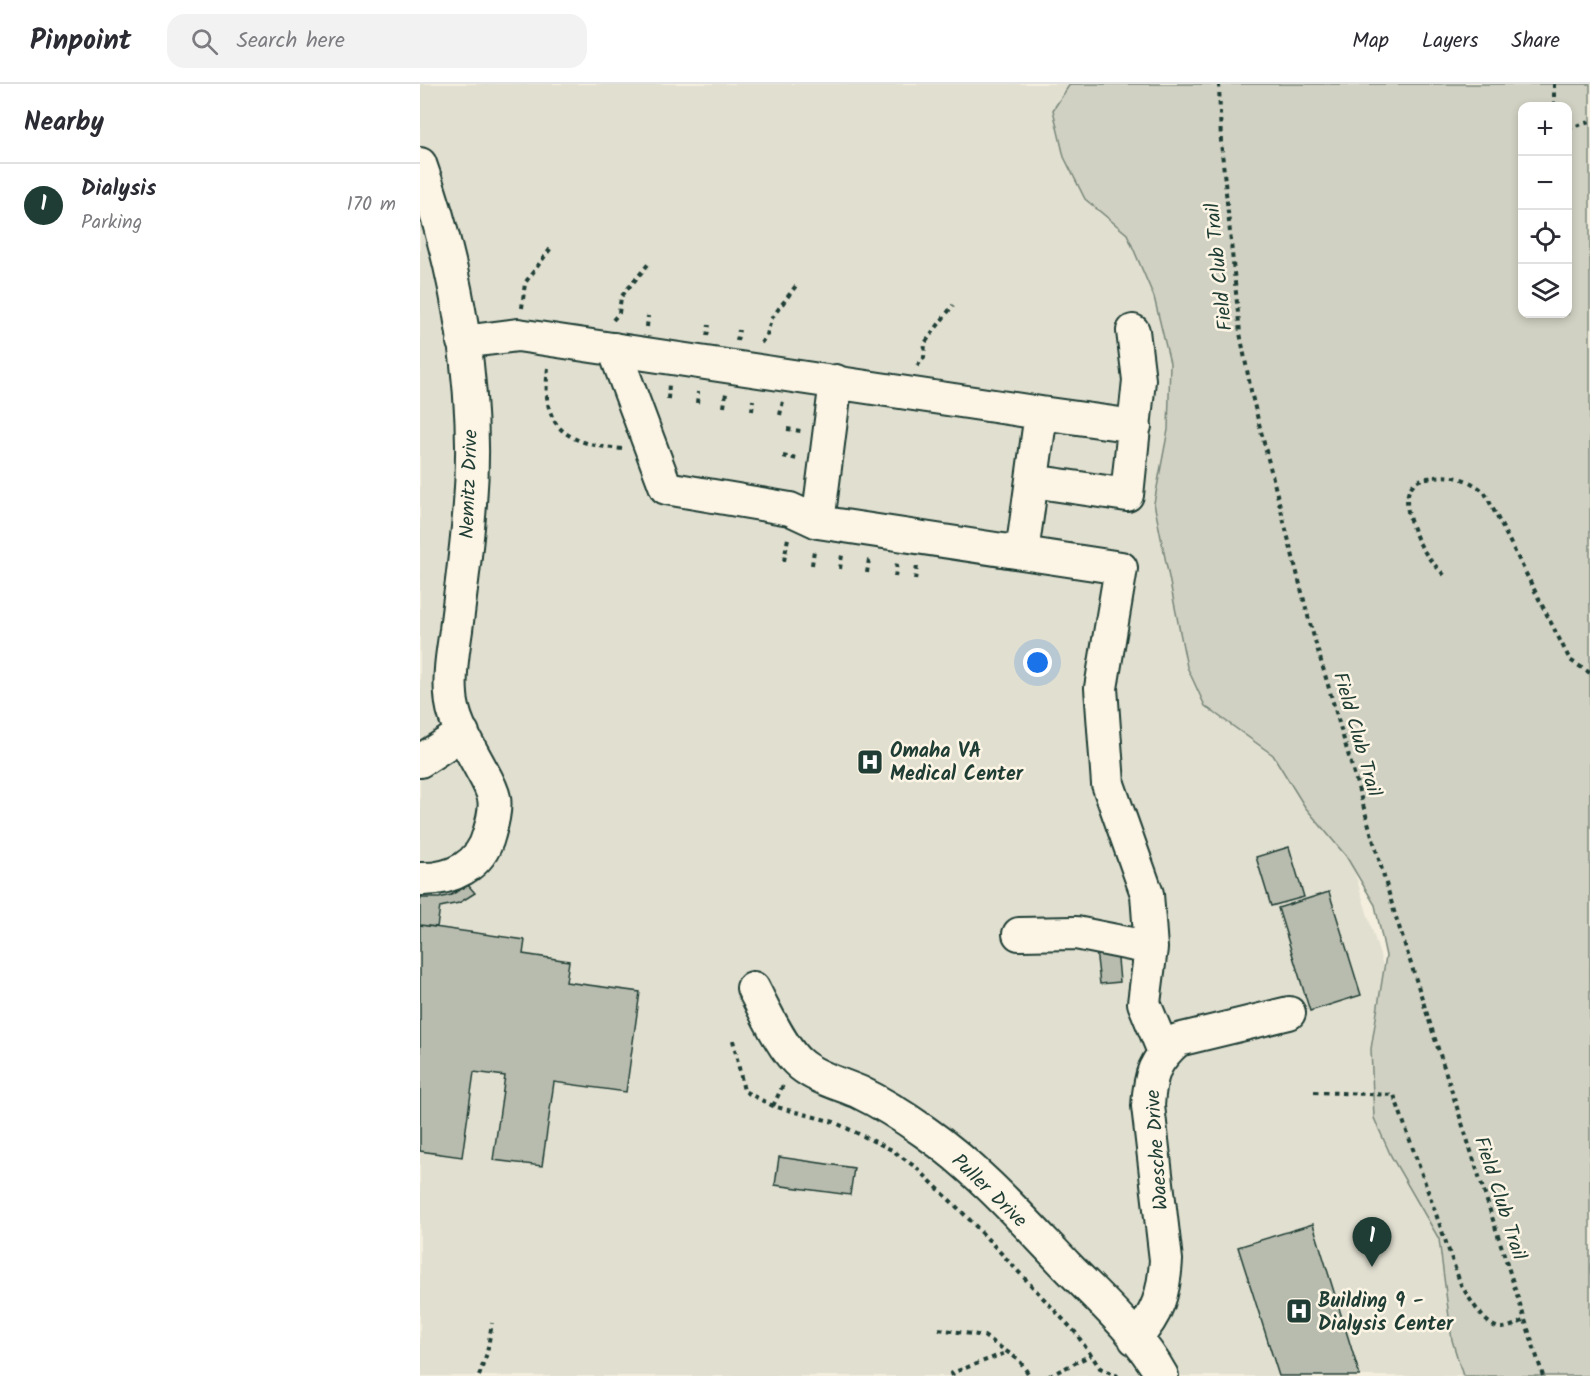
<!DOCTYPE html>
<meta charset="utf-8">
<style>
body{margin:0;font-family:Kalam,sans-serif;background:#f2f2f3;color:#2b2b33}
.controls{position:absolute;right:18px;top:18px;display:grid;overflow:hidden;border-radius:12px;box-shadow:0 3px 9px #0003}
.controls button{width:54px;height:54px;display:grid;place-items:center;padding:0;border:0;border-bottom:2px solid #e1e1e2;background:#fff;color:#2b2b33;font:30px sans-serif}
.you{position:absolute;left:618px;top:579px;width:21px;height:21px;margin:-15px;border:4px solid #fff;border-radius:50%;background:#1a73e8;box-shadow:0 0 0 9px #1a73e833}
.badge{display:grid;place-items:center;width:39px;height:39px;border-radius:50%;background:#1f3d34;color:#fff;font-size:20px;font-weight:700}
.pin{position:absolute;translate:-50% -50px;filter:drop-shadow(0 2px 3px #0008)}
.pin::after{content:'';position:absolute;top:32px;width:21px;height:18px;background:inherit;clip-path:polygon(0 0,100% 0,50% 100%)}
.list{margin:0;padding:0;list-style:none}
h2{display:flex;justify-content:space-between;align-items:center;height:78px;margin:0;padding:0 24px;font-size:26px}
h2 small{font-size:20px;font-weight:400;color:#7c7c81}
.list li{display:grid;grid-template-columns:39px 1fr auto;gap:18px;align-items:center;box-sizing:border-box;height:84px;padding:0 24px;border-top:2px solid #e1e1e2}
.list b{display:block;font-size:22px;white-space:nowrap}
.list p{margin:0;font-size:20px;white-space:nowrap;color:#7c7c81}
.list em{font-size:20px;font-style:normal;color:#7c7c81}
.icon{flex:none;width:33px;height:33px;fill:none;stroke:currentColor;stroke-width:2;stroke-linecap:round;stroke-linejoin:round}
.map{position:relative;flex:none;width:1170px;height:1292px;overflow:hidden}
header{display:flex;align-items:center;gap:36px;box-sizing:border-box;height:84px;padding:0 30px;background:#fff;border-bottom:2px solid #e1e1e2}
header strong{font-size:28px}
nav{display:flex;gap:33px;margin-inline-start:auto;font-size:21px}
.search{width:420px;height:54px;background:#f2f2f3;display:flex;align-items:center;gap:15px;box-sizing:border-box;padding:0 21px;border-radius:18px;color:#7c7c81;font-size:22px}
main{display:flex}
aside{flex:1;background:#fff}
.map>svg:first-child{display:block}
</style>
<header>
<strong>Pinpoint</strong>
<div class="search"><svg class="icon" aria-label="search" viewBox="0 0 24 24"><circle cx="10" cy="10" r="6"/><path d="M15 15l6 6"/></svg>Search here</div>
<nav><a>Map</a><a>Layers</a><a>Share</a></nav>
</header>
<main>
<aside>
<h2>Nearby<small></small></h2>
<ul class="list">
<li><span class="badge">1</span><div><b>Dialysis</b><p>Parking</p></div><em>170 m</em></li>
</ul>
</aside>
<div class="map">
<svg width="1170" height="1292" viewBox="0 0 1170 1292">
<rect width="100%" height="100%" fill="#f3eede"/>
<filter id="ink" filterUnits="userSpaceOnUse"><feTurbulence type="fractalNoise" baseFrequency=".0167" numOctaves="2"/><feDisplacementMap in="SourceGraphic" scale="12" xChannelSelector="R" yChannelSelector="G"/><feConvolveMatrix kernelMatrix="1 2 1 2 8 2 1 2 1" color-interpolation-filters="sRGB"/></filter>
<g filter="url(#ink)">
<path fill="#e1dfd0" d="M0,0H741L796,333L1088,1292H0Z"/>
<path fill="#d0d1c2" stroke="#78877b" stroke-width="1.5" fill-rule="evenodd" d="M650,0H1170V1292H1043L1032,1256L1019,1155L971,1072L954,1034L951,965L966,872L955,821L926,772L885,723L853,671L785,622L767,583L734,419L748,346L750,279L734,213L707,150L665,115L644,73L633,26ZM1102,22H1148V230H1102Z"/>
<path fill="#b8bcae" stroke="#1f3d34" stroke-width="1.5" d="M869,763L884,813L851,822L836,773Z
M48,801L55,809L39,819L20,823L17,843L0,841V814H19L31,811Z
M909,808L941,911L890,927L858,824Z
M0,841L105,856L103,870L149,877L146,898L220,908L206,1008L134,998L122,1082L73,1076L85,992L54,988L42,1073L0,1067Z
M697,864L700,898L680,900L676,866Z
M359,1073L434,1084L430,1111L355,1101Z
M893,1140L940,1292H859L818,1163Z"/>
<g fill="none" stroke-linecap="round" stroke-linejoin="round">
<defs>
<path id="minor" d="M0,80C38,185 59,308 50,420C47,462 41,504 36,546C33,567 29,588 31,610C32,637 49,662 61,685C66,694 72,704 74,714C76,724 72,740 69,750C61,782 31,796 0,795
M43,258L98,251L621,329L602,469
M194,265L246,404L370,425L398,438L701,484L681,604L688,700L727,810L731,864
M621,329L715,342
M612,397L707,411L719,296L713,247
M398,438L416,297
M0,677L43,649
M599,850L656,849L731,864L724,919L744,968
M333,904C344,925 363,967 381,981C397,994 420,1000 439,1008C462,1019 484,1033 505,1048C558,1085 602,1135 647,1182C680,1216 719,1250 742,1292
M715,1255C738,1230 744,1209 746,1176L728,1022C730,990 734,977 758,956L869,929"/>
</defs>
<use href="#minor" stroke="#1f3d34" stroke-width="36"/>
<path stroke="#1f3d34" stroke-width="4" stroke-dasharray="4.5 4.5" stroke-linecap="butt" d="M799,0L801,58L820,249L832,312L889,536L974,827L1123,1292
M1134,22V0
M1148,44L1170,38
M102,224L105,199L131,164
M193,236L199,229L201,213L230,178
M227,243L228,232
M287,252L289,241
M317,257L319,246
M341,259L347,251L351,235L378,199
M497,282L504,274L505,259L533,221
M128,284C120,344 146,360 202,365
M248,315L249,300
M277,319L278,308
M304,323L306,309
M332,327L333,316
M360,331L363,317
M367,345L381,347
M363,372L377,375
M364,477L368,454
M392,481L394,466
M420,485L422,471
M447,489L449,475
M1024,491C1018,484 1011,478 1006,470C995,454 973,407 1000,396C1004,394 1010,394 1014,393C1034,390 1051,396 1065,409L1150,576L1170,589
M475,493L477,479
M495,496L497,482
M313,956L324,1007L353,1022L414,1038L472,1066L498,1085L548,1134L655,1248L680,1284L698,1292
M894,1008L974,1011L1041,1201C1049,1213 1066,1245 1082,1244C1089,1244 1098,1239 1105,1236
M353,1022L363,1001
M519,1245L564,1252L599,1276L610,1292
M59,1292L67,1269L72,1239
M533,1292L532,1289L588,1268
M629,1292L671,1271"/>
<use href="#minor" stroke="#fcf5e5" stroke-width="32"/>
</g>
</g>
<defs>
<symbol id="hospital-square" viewBox="-11 -11 22 22"><rect x="-9" y="-9" width="18" height="18" rx="4" fill="#1f3d34" stroke="#fcf5e5"/><path d="M-5-5h3v3.5h4V-5h3V5h-3V1.5h-4V5h-3Z" fill="#fff"/></symbol>
</defs>
<g fill-rule="evenodd">
<use href="#hospital-square" x="435" y="663" width="30" height="30"/>
<use href="#hospital-square" x="864" y="1212" width="30" height="30"/>
</g>
<g text-anchor="middle" stroke-width="5" stroke-linejoin="round" paint-order="stroke">
<g font-size="20" fill="#1f3d34" stroke="#fcf5e5">
<text transform="translate(798 183) rotate(-96)" y="7">Field Club Trail</text>
<text transform="translate(48 400) rotate(-88)" y="7">Nemitz Drive</text>
<text transform="translate(938 650) rotate(74)" y="7">Field Club Trail</text>
<text transform="translate(736 1066) rotate(-94)" y="7">Waesche Drive</text>
<text transform="translate(570 1106) rotate(44)" y="7">Puller Drive</text>
<text transform="translate(1081 1114) rotate(72)" y="7">Field Club Trail</text>
</g>
<g font-size="20" font-weight="bold" fill="#1f3d34" stroke="#fcf5e5" text-anchor="start">
<text x="470" y="673">Omaha VA<tspan x="470" dy="23">Medical Center</tspan></text>
<text x="898" y="1223">Building 9 -<tspan x="898" dy="23">Dialysis Center</tspan></text>
</g>
</g>
</svg>
<div class="controls">
<button>+</button>
<button>−</button>
<button><svg class="icon" aria-label="locate" viewBox="0 0 24 24"><circle cx="12" cy="12" r="6"/><path d="M12 2v4M12 18v4M2 12h4M18 12h4"/></svg></button>
<button><svg class="icon" aria-label="layers" viewBox="0 0 24 24"><path d="M12 4l9 5-9 5-9-5zM3 14l9 5 9-5"/></svg></button>
</div>
<div class="you"></div>
<div class="pin badge" style="left:952px;top:1183px">1</div>
</div>
</main>
